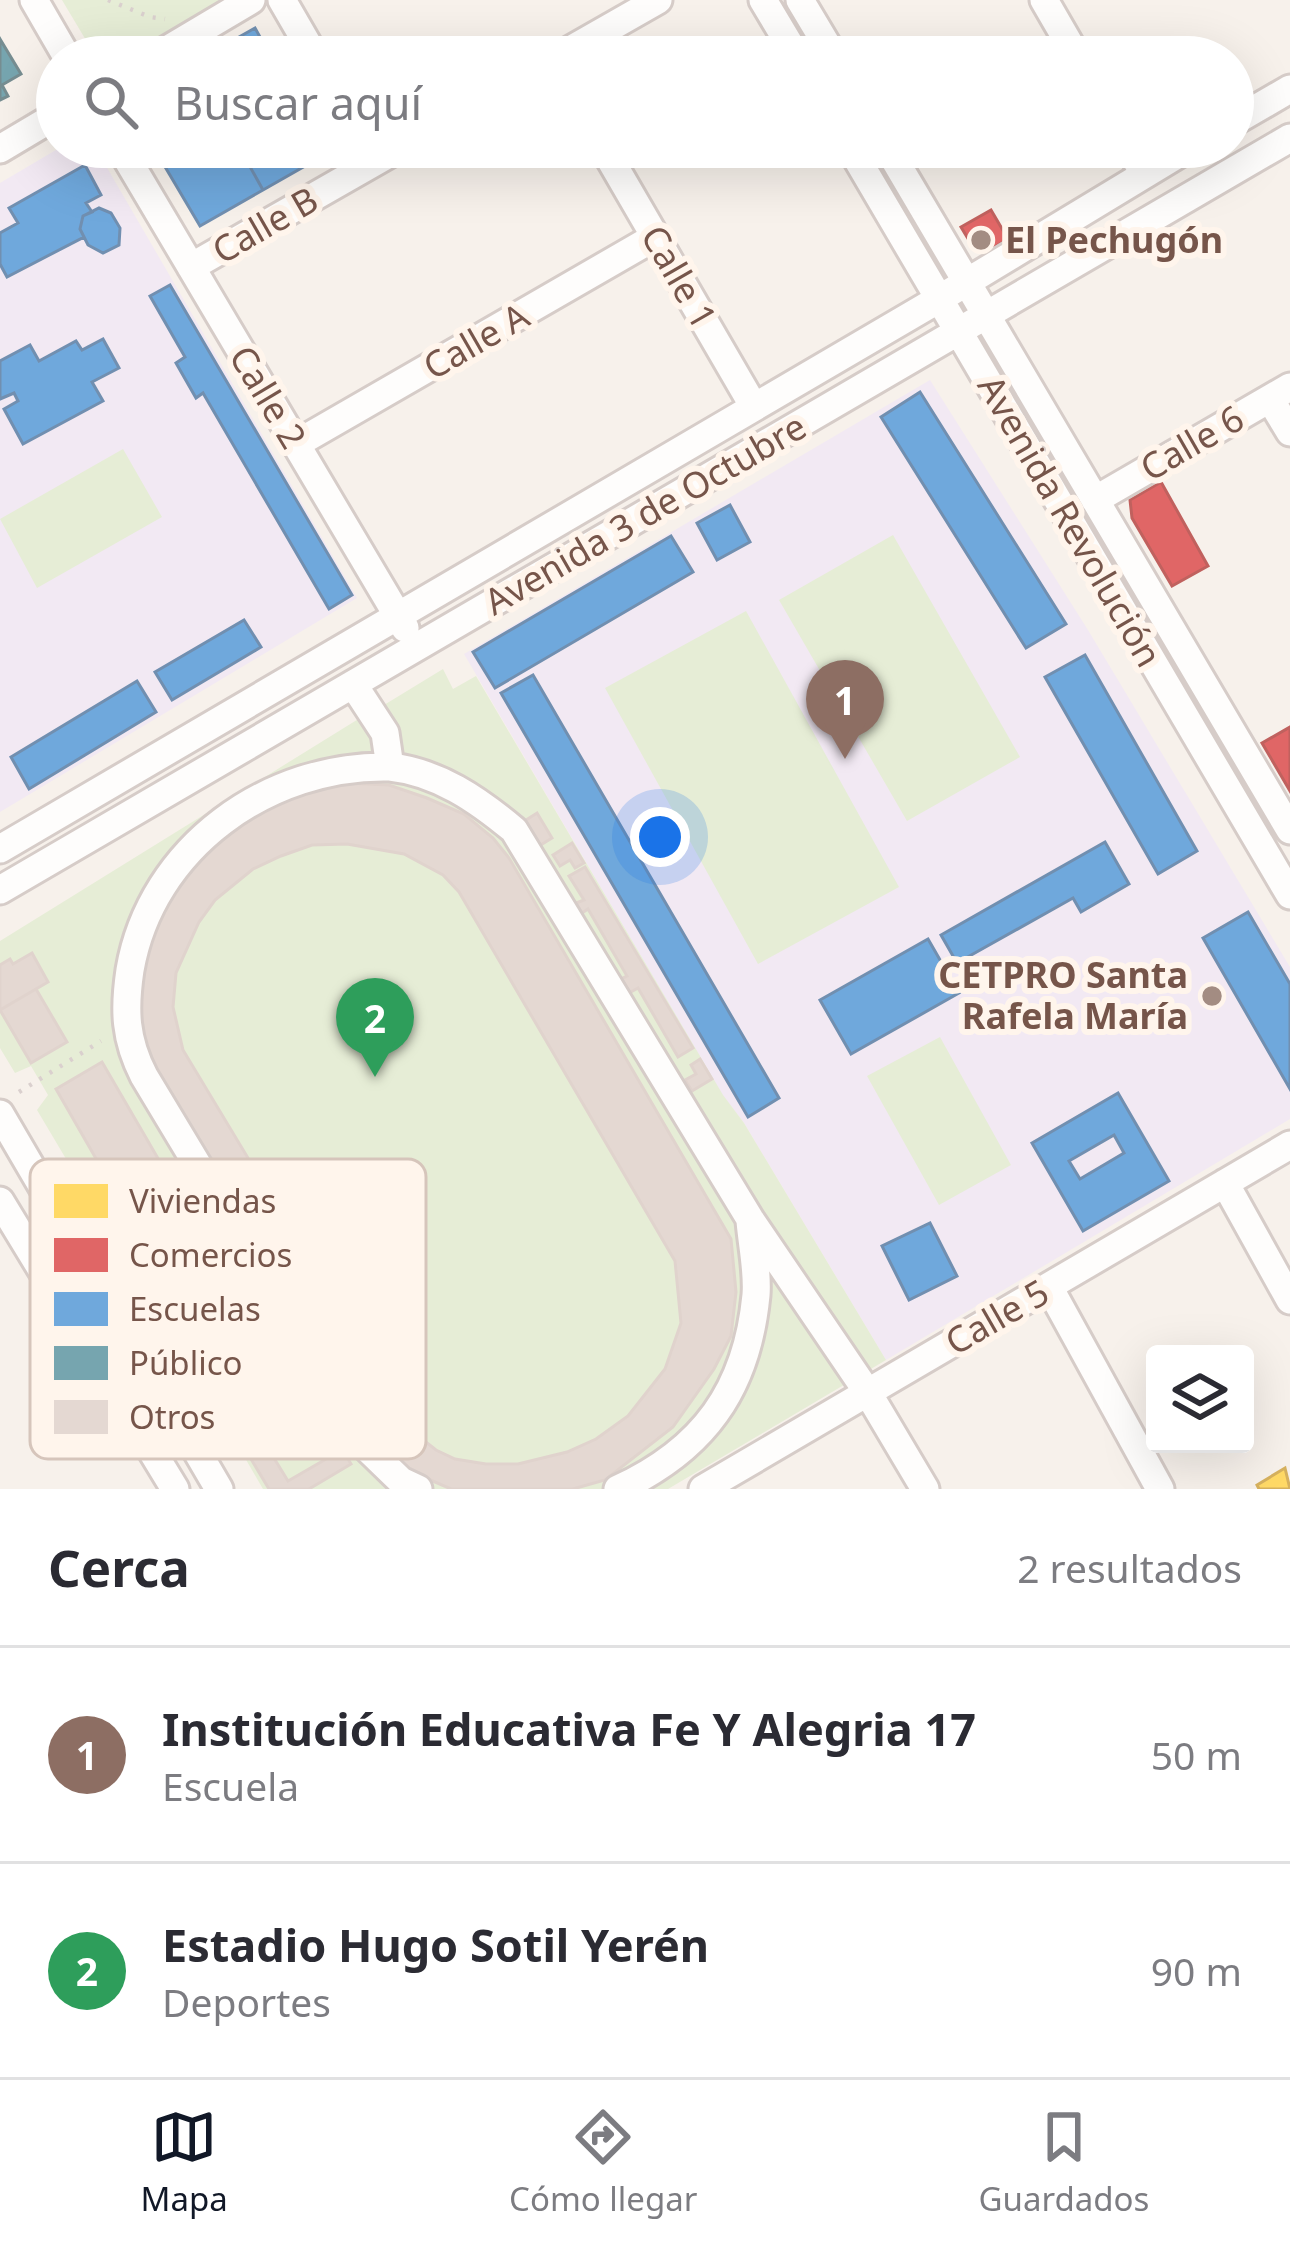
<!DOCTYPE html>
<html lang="es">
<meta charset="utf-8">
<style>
body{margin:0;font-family:"Noto Sans",sans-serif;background:#f2f2f3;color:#2b2b33}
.controls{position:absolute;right:36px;bottom:36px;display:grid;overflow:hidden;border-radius:12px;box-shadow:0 12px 48px #0002}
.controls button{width:108px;height:108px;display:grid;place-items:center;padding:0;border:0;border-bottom:3px solid #e1e1e2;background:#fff;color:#2b2b33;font:60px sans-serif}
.you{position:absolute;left:660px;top:837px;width:42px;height:42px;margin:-30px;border:9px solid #fff;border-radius:50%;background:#1a73e8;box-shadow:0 0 0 18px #1a73e833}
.badge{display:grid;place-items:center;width:78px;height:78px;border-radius:50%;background:#111827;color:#fff;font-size:39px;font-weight:700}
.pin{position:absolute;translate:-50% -99px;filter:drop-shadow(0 3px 6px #0008)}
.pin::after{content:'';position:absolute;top:63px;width:42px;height:36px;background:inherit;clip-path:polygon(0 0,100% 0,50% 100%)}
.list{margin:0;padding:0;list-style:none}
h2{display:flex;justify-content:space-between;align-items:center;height:156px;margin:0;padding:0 48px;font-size:51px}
h2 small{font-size:39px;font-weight:400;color:#7c7c81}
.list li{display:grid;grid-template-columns:78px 1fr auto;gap:36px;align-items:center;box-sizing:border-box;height:216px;padding:0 48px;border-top:3px solid #e1e1e2}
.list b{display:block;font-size:45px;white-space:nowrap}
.list p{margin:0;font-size:39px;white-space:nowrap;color:#7c7c81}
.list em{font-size:39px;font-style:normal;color:#7c7c81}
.icon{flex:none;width:66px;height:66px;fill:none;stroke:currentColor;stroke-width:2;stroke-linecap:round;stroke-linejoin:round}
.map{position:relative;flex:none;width:1290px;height:1489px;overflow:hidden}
.search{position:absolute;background:#fff;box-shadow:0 12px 48px #0002;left:36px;right:36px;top:36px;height:132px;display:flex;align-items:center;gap:30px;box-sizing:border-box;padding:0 42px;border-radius:66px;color:#7c7c81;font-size:45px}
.sheet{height:588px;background:#fff}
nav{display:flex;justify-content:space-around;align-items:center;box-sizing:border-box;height:168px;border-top:3px solid #e1e1e2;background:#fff;font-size:33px;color:#7c7c81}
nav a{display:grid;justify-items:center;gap:6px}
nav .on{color:#111827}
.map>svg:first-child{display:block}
</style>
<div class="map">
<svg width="1290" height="1489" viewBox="0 0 1290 1489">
<rect width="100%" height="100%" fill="#f7f1eb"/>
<path fill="#f2e9f3" d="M61,147H95L357,598L0,812V183Z
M930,380L1088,630L1290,967V1119L886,1360L744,1123L723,1096L464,654Z"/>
<path fill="#e6edd6" d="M62,0H228L132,57H96Z
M123,449L162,517L37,588L0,519Z
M893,535L1020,757L907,821L779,600Z
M746,611L899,887L758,964L605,688Z
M443,669L453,689L476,676L723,1095L744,1123L886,1360L668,1489H263L178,1342L191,1333L182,1317L190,1311L161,1262L151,1268L143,1256L129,1265L37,1110L48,1095L31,1066L15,1073L0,1048V941L360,718L382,711L384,705Z
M940,1037L1011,1165L939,1205L867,1076Z"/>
<path fill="#ffd966" stroke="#d6b15e" stroke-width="3" d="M1285,1468L1290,1489H1259L1257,1485Z"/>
<path fill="#e06666" stroke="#c0615e" stroke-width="3" d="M991,210L1008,239L988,251L973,247L961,227Z
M1161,482L1208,566L1172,586L1132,518L1130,500Z
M1290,727V791L1262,743Z"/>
<path fill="#6fa8dc" stroke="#718fb0" stroke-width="3" fill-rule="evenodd" d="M255,28L271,57H229L223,46Z
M196,147H239L263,190L200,226L164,165Z
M239,147H323L326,154L263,190Z
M85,165L101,195L86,203L92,212L83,216L80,229L84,237L7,277L0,264V233L18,223L9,208Z
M99,208L111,213L120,228L119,245L103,253L88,245L80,229L83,216Z
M170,285L352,595L329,609L203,393L196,398L176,363L185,357L150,296Z
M103,339L119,368L92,382L103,401L23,444L4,409L18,401L14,393L0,399V361L30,345L39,361L76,341L82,350Z
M920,392L1066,624L1026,648L881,417Z
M730,505L750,542L717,560L697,523Z
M671,536L693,572L495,688L473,652Z
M244,620L261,647L172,700L155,672Z
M1085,655L1197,851L1158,874L1045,677Z
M533,675L779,1098L748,1117L501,693Z
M137,681L156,712L29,789L11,757Z
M1105,842L1129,884L1081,912L1073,898L957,963L941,935Z
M1248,912L1290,984V1089L1203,938Z
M928,939L959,993L851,1054L820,1000Z
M1118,1093L1169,1181L1083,1231L1032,1143ZM1114,1135L1124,1153L1080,1179L1069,1161Z
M930,1223L957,1276L909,1300L882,1246Z"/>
<path fill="#76a5af" stroke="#768d91" stroke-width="3" d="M0,39L21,74L2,85L8,96L0,100Z"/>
<path fill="#e4d8d2" stroke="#e0d3cd" stroke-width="3" fill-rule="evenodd" d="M345,783L389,785L427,798L464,814L493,838L509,858L731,1239L736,1292L731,1336L714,1369L673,1427L605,1480L573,1489H451L405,1469L380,1438L154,1065L144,1041L138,987L156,912L208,845L268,807L309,790ZM347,844L404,854L443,875L459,892L675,1261L681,1323L665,1369L628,1416L596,1439L567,1452L518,1464H486L455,1459L436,1450L412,1431L183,1050L173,1007L176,973L199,922L215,900L253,869L281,856L312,845Z
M537,813L552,838L539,846L523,822Z
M572,843L584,863L575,868L570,860L560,866L553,855Z
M585,867L693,1048L678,1057L638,988L629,993L621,979L627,976L588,909L582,913L576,903L584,900L569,876Z
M32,953L48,982L0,1010V965L10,959L13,964Z
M36,989L67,1042L31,1063L0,1010Z
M700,1059L712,1079L692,1091L685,1080L696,1074L691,1065Z
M102,1062L203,1236L156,1263L56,1089Z
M227,1307L287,1408L301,1400L305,1408L314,1402L351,1464L309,1489H269L230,1424L244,1415L192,1327ZM306,1410L333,1455L288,1481L261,1437Z"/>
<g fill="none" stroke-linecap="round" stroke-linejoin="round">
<defs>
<path id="minor" d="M34,0L67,57
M282,0L315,57
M763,0L797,57
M800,0L834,57
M1044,0L1077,57
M155,57L251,0
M558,57L658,0
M1233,122L1290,89
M120,147L405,628
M603,147L754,407
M850,147L1290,895
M887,147L1290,830
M1129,147L1144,174
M0,149L57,115
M191,267L401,147
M1270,399L1290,432
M296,444L655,237
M1095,500L1290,387
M353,684L385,733L390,767C438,772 478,800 514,830L750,1219L868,1393L925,1489
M390,767C269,764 151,847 130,970C124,1010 125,1039 144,1076L369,1450L401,1481L418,1489
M0,849L939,299L1190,147
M0,890L1290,138
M0,1114L219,1489
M1225,1183L1290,1300
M0,1201L175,1489
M1049,1287L1160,1489
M618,1489C703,1450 747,1390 756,1295C758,1272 752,1245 750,1221
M703,1489L1290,1145"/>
</defs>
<use href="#minor" stroke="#d6ccc8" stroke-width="33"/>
<path stroke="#dad0ce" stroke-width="4.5" stroke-dasharray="3 9" stroke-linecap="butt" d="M108,0L150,17L165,19
M19,1092L101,1041
M146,1306L224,1259"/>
<use href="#minor" stroke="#fefdfc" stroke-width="27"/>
</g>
<g fill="#a38c82" stroke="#fff5ec" stroke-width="4.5">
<circle cx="981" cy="240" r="12"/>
<circle cx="1212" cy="996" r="12"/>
</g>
<g text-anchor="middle" stroke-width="12" stroke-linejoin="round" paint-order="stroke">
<g font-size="36" fill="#76554a" stroke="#fff5ec">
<text transform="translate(265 225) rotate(-30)" y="13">Calle B</text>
<text transform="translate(679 277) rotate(60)" y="13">Calle 1</text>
<text transform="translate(476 341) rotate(-30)" y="13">Calle A</text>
<text transform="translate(268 397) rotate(59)" y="13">Calle 2</text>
<text transform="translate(1192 443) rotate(-30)" y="13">Calle 6</text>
<text transform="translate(645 514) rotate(-30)" y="13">Avenida 3 de Octubre</text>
<text transform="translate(1070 521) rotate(60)" y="13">Avenida Revolución</text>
<text transform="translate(997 1317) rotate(-30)" y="13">Calle 5</text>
</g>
<g font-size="36" font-weight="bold" fill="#76554a" stroke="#fff5ec" text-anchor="start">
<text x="1005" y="253">El Pechugón</text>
<text x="1188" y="988" text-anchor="end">CETPRO Santa<tspan x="1188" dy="41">Rafela María</tspan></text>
</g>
</g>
<rect x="30" y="1159" width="396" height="300" rx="18" fill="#fff5ec" stroke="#d6c5bb" stroke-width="3"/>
<rect x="54" y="1184" width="54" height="34" fill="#ffd966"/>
<rect x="54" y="1238" width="54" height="34" fill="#e06666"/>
<rect x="54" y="1292" width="54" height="34" fill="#6fa8dc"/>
<rect x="54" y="1346" width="54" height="34" fill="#76a5af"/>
<rect x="54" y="1400" width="54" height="34" fill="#e4d8d2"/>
<g font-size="33" fill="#76554a">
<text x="129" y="1213">Viviendas</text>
<text x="129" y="1267">Comercios</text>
<text x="129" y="1321">Escuelas</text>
<text x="129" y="1375">Público</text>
<text x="129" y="1429">Otros</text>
</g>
</svg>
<div class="controls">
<button><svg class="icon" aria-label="layers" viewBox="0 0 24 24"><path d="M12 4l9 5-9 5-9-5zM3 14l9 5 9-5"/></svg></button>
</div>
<div class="you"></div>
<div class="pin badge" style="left:845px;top:759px;background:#8d6e63">1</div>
<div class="pin badge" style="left:375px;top:1077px;background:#2e9e5b">2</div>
<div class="search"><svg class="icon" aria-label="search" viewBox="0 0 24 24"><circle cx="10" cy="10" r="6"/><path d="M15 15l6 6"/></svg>Buscar aquí</div>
</div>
<section class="sheet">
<h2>Cerca<small>2 resultados</small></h2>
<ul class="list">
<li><span class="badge" style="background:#8d6e63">1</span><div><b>Institución Educativa Fe Y Alegria 17</b><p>Escuela</p></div><em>50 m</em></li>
<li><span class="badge" style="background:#2e9e5b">2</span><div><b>Estadio Hugo Sotil Yerén</b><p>Deportes</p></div><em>90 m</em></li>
</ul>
</section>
<nav>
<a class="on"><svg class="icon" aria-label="map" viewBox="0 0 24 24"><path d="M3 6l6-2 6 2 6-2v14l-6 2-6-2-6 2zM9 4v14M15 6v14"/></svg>Mapa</a>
<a><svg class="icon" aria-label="directions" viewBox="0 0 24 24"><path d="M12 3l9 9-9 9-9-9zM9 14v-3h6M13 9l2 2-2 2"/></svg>Cómo llegar</a>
<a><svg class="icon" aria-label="saved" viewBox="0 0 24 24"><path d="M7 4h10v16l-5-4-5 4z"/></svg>Guardados</a>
</nav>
